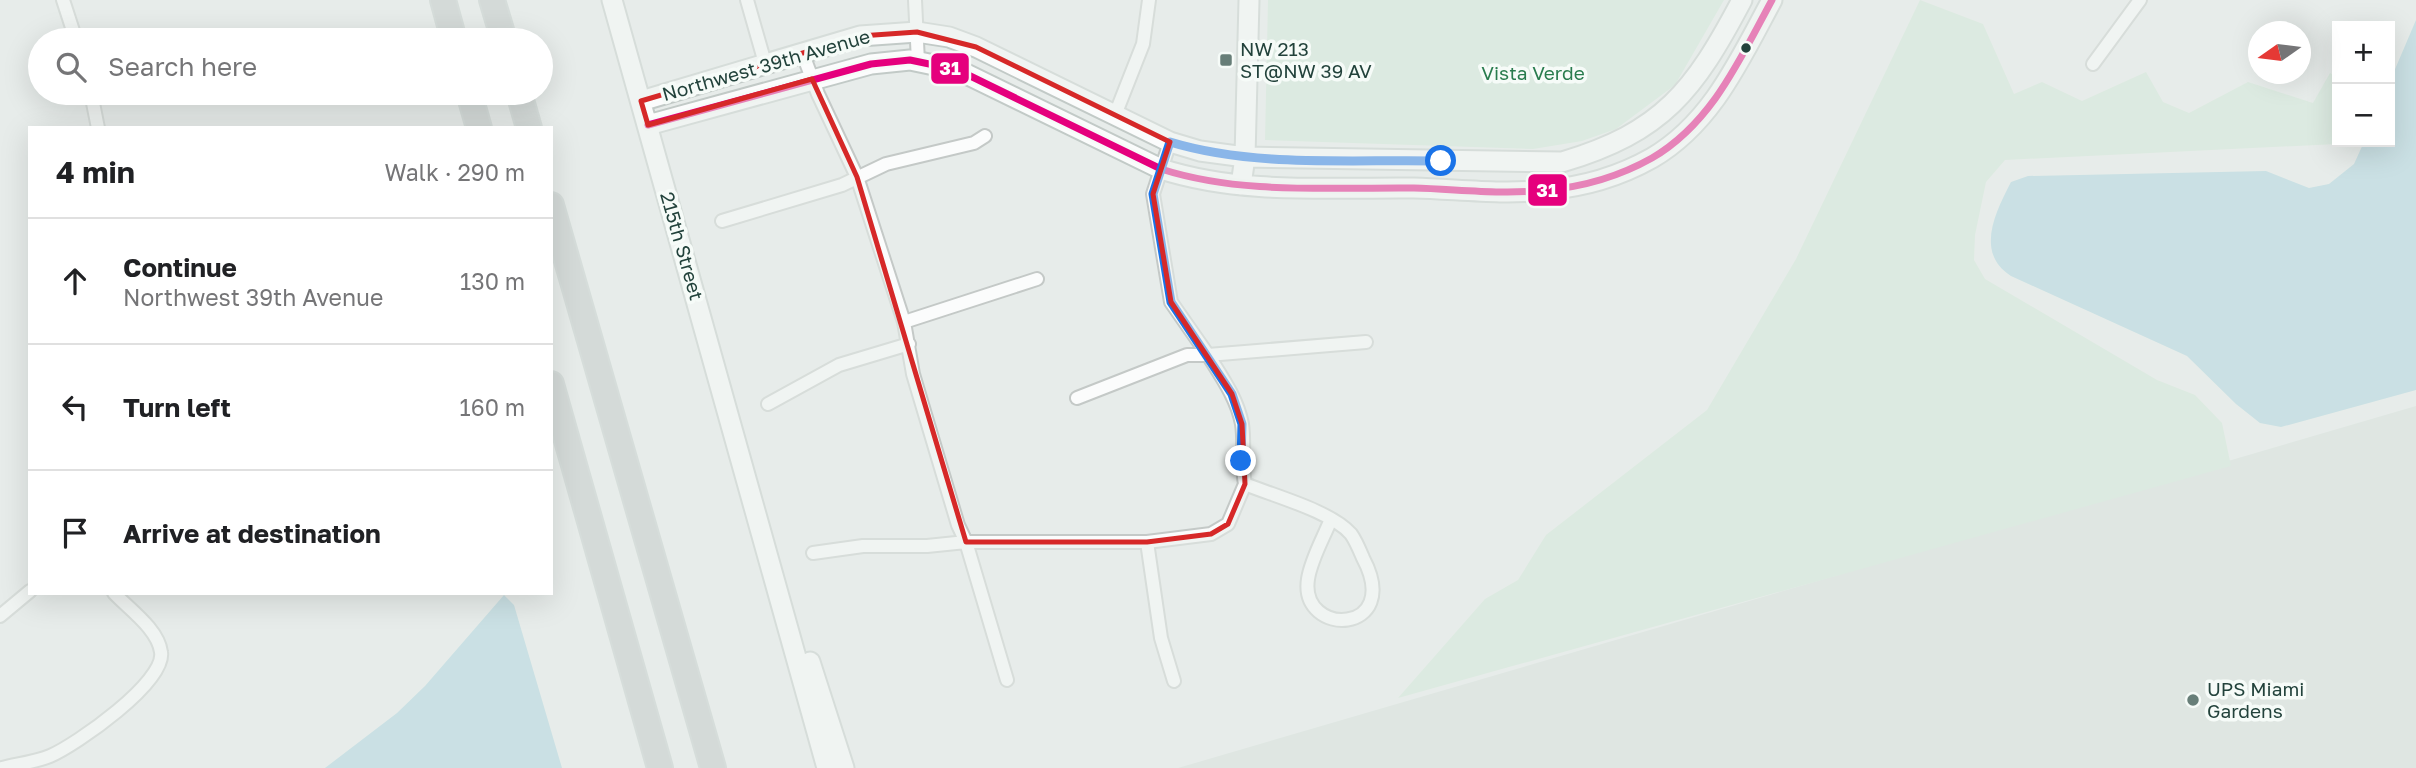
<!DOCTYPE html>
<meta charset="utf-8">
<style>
body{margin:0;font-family:"Golos Text",sans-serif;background:#f2f2f2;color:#202124}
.controls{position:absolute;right:21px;top:21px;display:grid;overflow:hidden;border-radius:0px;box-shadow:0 7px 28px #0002}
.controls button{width:63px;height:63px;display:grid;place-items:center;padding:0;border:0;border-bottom:2px solid #e0e0e0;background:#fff;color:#202124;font:35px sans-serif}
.compass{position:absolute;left:2248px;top:21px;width:63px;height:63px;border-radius:50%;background:#fff;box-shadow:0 7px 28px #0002;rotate:256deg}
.stop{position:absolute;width:21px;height:21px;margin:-16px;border:5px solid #1a73e8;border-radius:50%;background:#fff}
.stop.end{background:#1a73e8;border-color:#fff;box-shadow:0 2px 7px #0008}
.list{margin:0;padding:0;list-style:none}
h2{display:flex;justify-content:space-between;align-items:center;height:91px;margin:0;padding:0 28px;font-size:30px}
h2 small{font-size:23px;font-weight:400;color:#757577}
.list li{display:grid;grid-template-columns:46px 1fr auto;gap:21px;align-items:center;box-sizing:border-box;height:126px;padding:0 28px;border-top:2px solid #e0e0e0}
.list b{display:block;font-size:26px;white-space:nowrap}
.list p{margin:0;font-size:23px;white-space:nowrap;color:#757577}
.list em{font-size:23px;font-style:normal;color:#757577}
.icon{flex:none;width:38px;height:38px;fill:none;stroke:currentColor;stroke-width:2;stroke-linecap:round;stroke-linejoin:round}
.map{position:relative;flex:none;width:2416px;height:768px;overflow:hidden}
.search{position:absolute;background:#fff;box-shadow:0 7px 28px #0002;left:28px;top:28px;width:525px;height:77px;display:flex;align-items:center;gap:18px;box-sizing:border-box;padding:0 24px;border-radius:38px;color:#757577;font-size:26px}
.panel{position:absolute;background:#fff;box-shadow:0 7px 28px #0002;left:28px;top:126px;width:525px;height:469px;border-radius:0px}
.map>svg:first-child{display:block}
</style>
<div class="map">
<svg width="2416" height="768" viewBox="0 0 2416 768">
<rect width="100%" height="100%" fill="#e7ecea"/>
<path fill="#d4deda" d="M2416,406V768H1178Z"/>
<path fill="#cfe6d7" d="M1268,0H1724L1675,85L1616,129L1582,141L1533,149L1265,140Z
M1920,0L1983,24L2014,94L2042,82L2082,101L2146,72L2163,102L2189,113L2248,82L2313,103L2330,73L2337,77V144L2005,160L1986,182L1975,235L1974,260L1985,279L2157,380L2195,395L2222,423L2231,466L1398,698L1485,599L1518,580L1546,535L1707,410L1796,259Z"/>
<path fill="#a6d1dd" d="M2416,20V390L2281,427L2260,423L2236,404L2187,356L2011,276C1975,253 1995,213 2011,182L2028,176L2266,171L2309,188L2329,184L2354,164L2364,142H2390V81Z
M504,595L514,605L562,768H325L397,713L425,686Z"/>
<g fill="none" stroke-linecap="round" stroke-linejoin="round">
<defs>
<path id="street" d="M63,0L76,40
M747,0L765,63
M915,0L918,62
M802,52L818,94L857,177L904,322L913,374L958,525L966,542L1007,680
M2093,64L2140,0
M91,93L98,128
M1115,115L1143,44L1149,0
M1170,142L1153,194L1171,302L1208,355L1366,342
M722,221L842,185L886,164L974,143L985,136
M904,322L1037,279
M1077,398L1187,355H1208C1221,376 1237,398 1242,424C1245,443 1241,464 1245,484C1274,496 1331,511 1351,534C1356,541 1360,551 1363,558C1404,635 1299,638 1308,579C1311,559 1324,537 1331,519
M768,404L839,365L909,344
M1147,542L1161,638L1174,681
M813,553L863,546H927L966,542H1147L1211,534L1228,524L1245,484
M0,616L30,591
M2,768C18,764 35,762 50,756C76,745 166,682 161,652C158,629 129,609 114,593"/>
<path id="secondary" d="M612,0L827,768
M641,101L860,36L917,32L949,37L976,47L1170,142L1200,151L1245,157L1562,162C1663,132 1694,91 1742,0
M648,125L871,64L910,60L958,70L1161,169C1242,195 1330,187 1414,188C1457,189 1502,195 1546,190C1582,187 1620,176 1652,158C1712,123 1740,59 1772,0
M1241,185L1245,157L1249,0
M810,662L844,768"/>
<path id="highway" d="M443,0L454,40
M492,0L504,40
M469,93L479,128
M519,93L529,128
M551,205L713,768
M551,384L660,768"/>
</defs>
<use href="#street" stroke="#c4c9c7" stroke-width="16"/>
<use href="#secondary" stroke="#c2cac7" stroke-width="23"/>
<use href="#highway" stroke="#c2cbc9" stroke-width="28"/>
<use href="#street" stroke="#fbfcfc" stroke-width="12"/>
<use href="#secondary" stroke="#fbfcfc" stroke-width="19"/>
<use href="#highway" stroke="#bcc4c3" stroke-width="24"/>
<defs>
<path id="bus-1" d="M648,125L871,64L910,60L958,70L1161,169C1242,195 1330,187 1414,188C1457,189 1502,195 1546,190C1582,187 1620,176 1652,158C1712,123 1740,59 1772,0"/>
</defs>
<use href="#bus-1" stroke="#f6fbf8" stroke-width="12"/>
<use href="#bus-1" stroke="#e5007d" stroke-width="7"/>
</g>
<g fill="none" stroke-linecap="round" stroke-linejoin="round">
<path stroke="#1a73e8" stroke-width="9" d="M1241,461L1242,424L1232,394L1171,302L1153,194L1170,142C1256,168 1352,159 1441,161"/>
</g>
<path d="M0 0H2416V768H0ZM917,32L976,47L1170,142L1153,194L1171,302L1232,394L1242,424L1245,484L1228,524L1211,534L1147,542H966L857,177L812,79L648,125L641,101L860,36Z" fill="#e7ecea" fill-opacity=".55" fill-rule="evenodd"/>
<path fill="none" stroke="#d62828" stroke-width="5" stroke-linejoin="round" d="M917,32L976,47L1170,142L1153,194L1171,302L1232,394L1242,424L1245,484L1228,524L1211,534L1147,542H966L857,177L812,79L648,125L641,101L860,36Z"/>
<circle fill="#22423b" stroke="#f6fbf8" stroke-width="2.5" cx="1746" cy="48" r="6"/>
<g fill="#677e78" stroke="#f6fbf8" stroke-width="2.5">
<rect x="1219" y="53" width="14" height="14" rx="3.5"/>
<circle cx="2193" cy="700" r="7"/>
</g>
<g text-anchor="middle" stroke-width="7" stroke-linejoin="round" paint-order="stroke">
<g font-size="19" fill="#22423b" stroke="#f6fbf8" text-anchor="start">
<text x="1240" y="56">NW 213<tspan x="1240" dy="22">ST@NW 39 AV</tspan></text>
<text x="2207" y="696">UPS Miami<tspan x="2207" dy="22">Gardens</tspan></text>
</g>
<g font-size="19" fill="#22423b" stroke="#f6fbf8">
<text transform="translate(766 65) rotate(-16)" y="7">Northwest 39th Avenue</text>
<text transform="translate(682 246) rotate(74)" y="7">215th Street</text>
</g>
<g font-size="19" fill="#297c4e" stroke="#f6fbf8">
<text x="1533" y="80">Vista Verde</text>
</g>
</g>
<g stroke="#f6fbf8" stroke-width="2.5">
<rect x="930" y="52" width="40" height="33" rx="7" fill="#e5007d"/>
<rect x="1527" y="173" width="41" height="34" rx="7" fill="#e5007d"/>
</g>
<g font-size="19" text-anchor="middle" font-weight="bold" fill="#fff">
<text x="950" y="75">31</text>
<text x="1547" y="197">31</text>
</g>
</svg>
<div class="controls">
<button>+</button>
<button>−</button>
</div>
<svg class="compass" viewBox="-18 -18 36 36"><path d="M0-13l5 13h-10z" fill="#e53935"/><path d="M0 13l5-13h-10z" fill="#757577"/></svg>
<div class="stop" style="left:1441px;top:161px"></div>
<div class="stop end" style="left:1241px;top:461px"></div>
<div class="search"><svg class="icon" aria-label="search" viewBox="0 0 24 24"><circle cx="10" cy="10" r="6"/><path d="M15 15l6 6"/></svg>Search here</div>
<section class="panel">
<h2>4 min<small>Walk · 290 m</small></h2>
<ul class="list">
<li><svg class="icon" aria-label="ahead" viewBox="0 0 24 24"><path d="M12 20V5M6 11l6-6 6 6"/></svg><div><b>Continue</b><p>Northwest 39th Avenue</p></div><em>130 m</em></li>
<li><svg class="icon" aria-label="left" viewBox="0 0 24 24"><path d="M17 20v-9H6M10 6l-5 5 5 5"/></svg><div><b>Turn left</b></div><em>160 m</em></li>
<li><svg class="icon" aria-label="arrive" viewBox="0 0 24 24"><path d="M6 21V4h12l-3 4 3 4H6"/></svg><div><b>Arrive at destination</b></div></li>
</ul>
</section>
</div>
